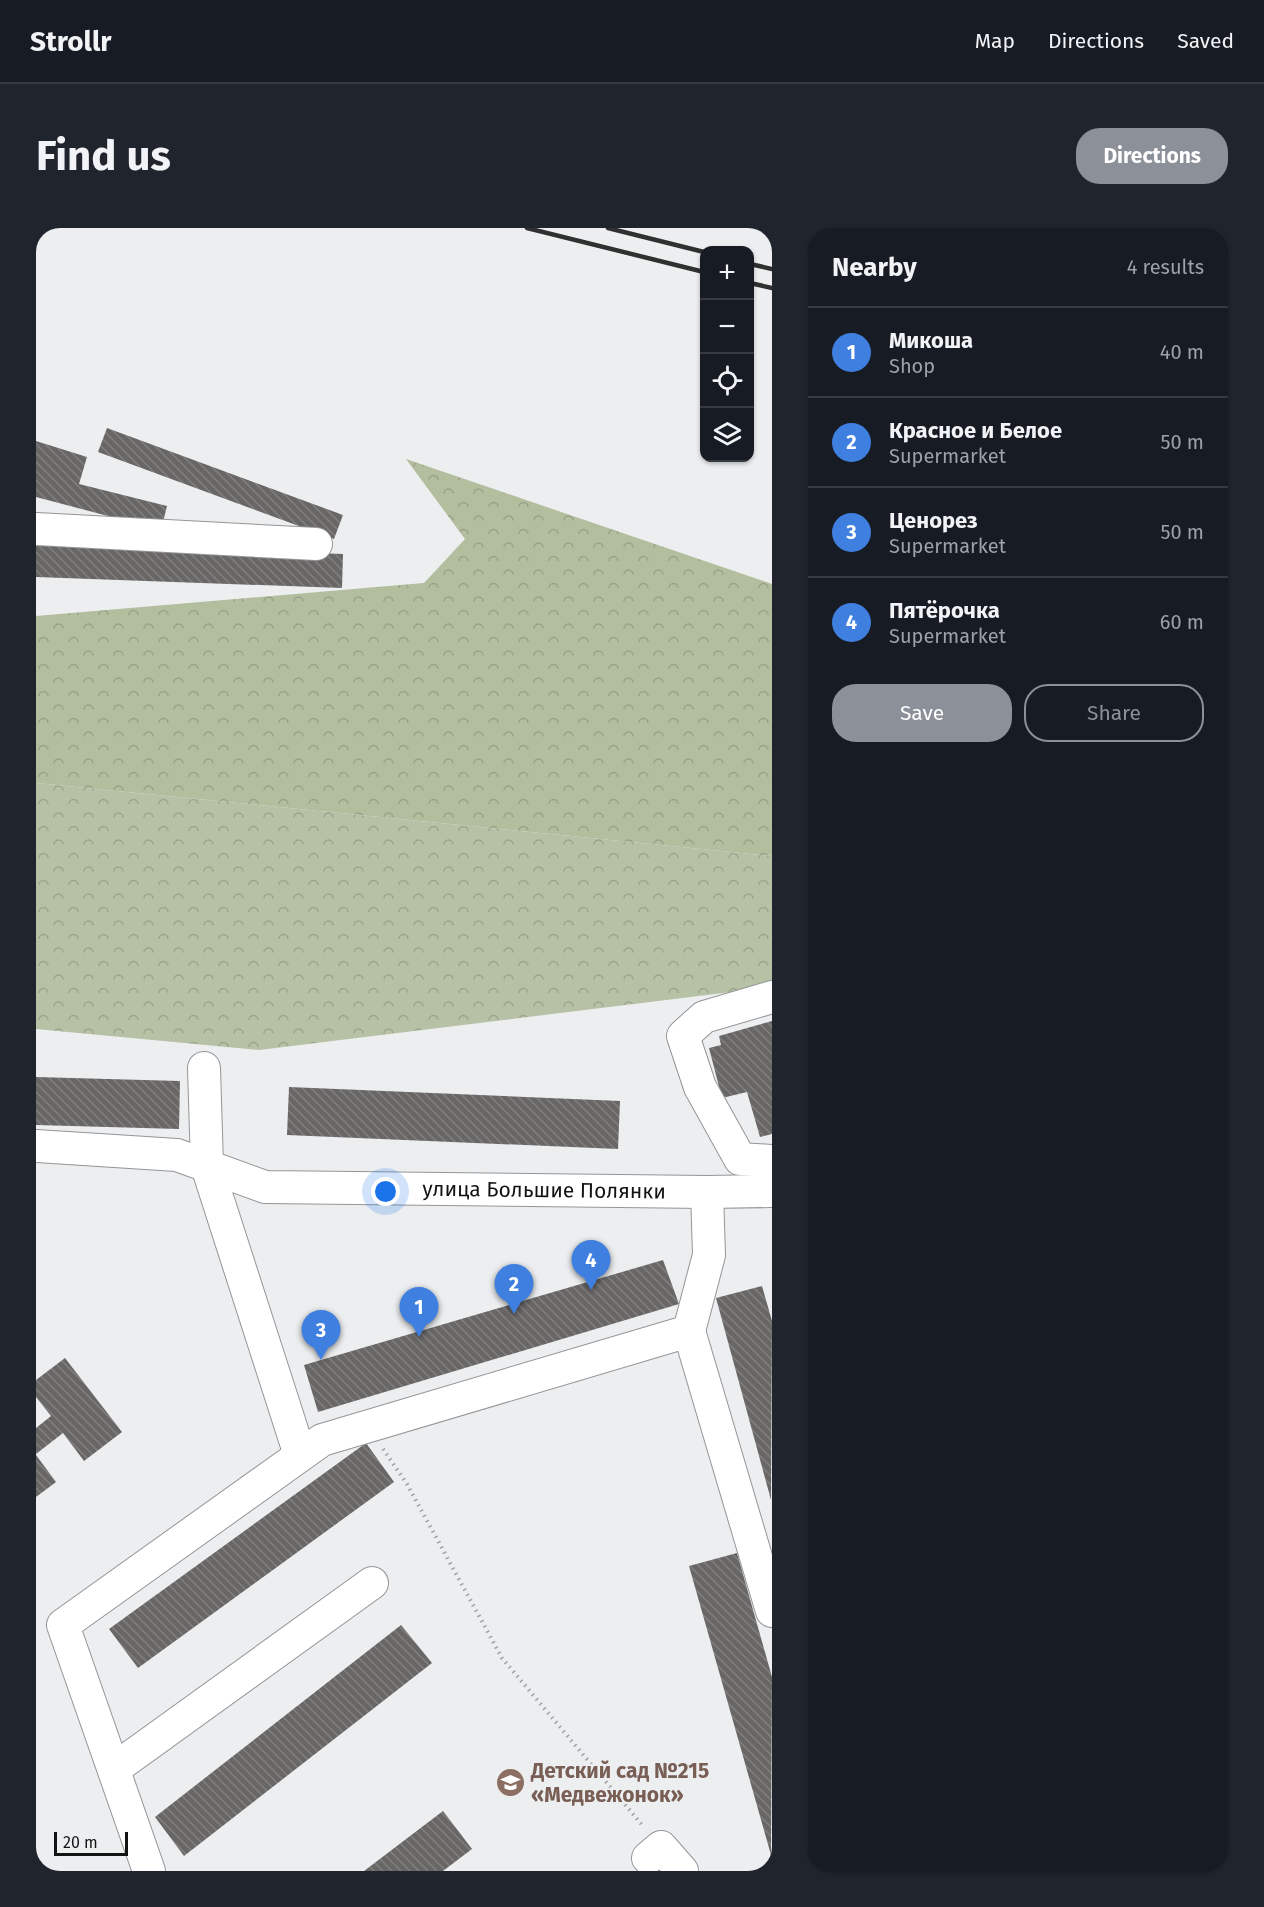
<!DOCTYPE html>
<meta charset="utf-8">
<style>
body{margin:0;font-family:"Fira Sans",sans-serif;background:#20242c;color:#f1f3f6}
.controls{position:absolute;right:18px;top:18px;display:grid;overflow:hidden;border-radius:12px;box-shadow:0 2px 4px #0004}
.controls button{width:54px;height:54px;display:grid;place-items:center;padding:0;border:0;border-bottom:2px solid #363941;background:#171b24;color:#f1f3f6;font:30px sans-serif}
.scale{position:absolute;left:18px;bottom:15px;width:74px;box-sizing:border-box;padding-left:6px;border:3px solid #121313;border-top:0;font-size:16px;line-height:21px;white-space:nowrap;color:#121313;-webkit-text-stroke:4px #eceef0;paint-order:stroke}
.you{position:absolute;left:350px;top:964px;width:21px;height:21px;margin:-15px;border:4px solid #fff;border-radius:50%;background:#1a73e8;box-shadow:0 0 0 9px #1a73e833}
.badge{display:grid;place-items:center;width:39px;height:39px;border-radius:50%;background:#8c9099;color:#fff;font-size:20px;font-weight:700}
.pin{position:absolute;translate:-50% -50px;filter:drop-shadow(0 2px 3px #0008)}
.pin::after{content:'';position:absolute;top:32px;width:21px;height:18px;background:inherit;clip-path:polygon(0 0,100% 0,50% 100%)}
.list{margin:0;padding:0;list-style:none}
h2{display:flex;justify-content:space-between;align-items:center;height:78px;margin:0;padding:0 24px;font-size:26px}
h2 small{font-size:20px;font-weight:400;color:#9ea1a6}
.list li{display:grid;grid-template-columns:39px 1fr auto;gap:18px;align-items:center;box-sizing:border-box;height:90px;padding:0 24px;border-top:2px solid #363941}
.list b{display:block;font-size:22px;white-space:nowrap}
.list p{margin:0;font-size:20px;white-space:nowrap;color:#9ea1a6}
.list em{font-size:20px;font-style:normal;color:#9ea1a6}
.actions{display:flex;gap:12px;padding:18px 24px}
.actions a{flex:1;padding:14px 0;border:2px solid #8c9099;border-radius:24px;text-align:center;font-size:21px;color:#8c9099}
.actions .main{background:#8c9099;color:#fff}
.icon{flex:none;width:33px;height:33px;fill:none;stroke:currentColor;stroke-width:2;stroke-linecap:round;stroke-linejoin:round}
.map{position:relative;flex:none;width:736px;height:1643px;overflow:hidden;border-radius:24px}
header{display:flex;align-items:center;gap:36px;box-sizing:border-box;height:84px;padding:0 30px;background:#171b24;border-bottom:2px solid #363941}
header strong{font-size:28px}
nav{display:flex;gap:33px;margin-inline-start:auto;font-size:21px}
.intro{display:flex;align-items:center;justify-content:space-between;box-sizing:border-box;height:144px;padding:0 36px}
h1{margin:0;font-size:42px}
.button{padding:15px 27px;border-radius:24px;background:#8c9099;color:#fff;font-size:21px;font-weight:700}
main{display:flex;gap:36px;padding:0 36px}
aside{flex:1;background:#171b24;border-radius:24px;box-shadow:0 2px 4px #0004}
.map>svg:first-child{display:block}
</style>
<header>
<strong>Strollr</strong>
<nav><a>Map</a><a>Directions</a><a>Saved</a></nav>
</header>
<div class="intro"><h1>Find us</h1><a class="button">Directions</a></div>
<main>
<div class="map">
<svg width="736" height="1643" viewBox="0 0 736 1643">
<defs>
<pattern id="forest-crowns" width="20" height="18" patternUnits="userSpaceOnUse" patternTransform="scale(1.5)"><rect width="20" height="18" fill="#b2be9e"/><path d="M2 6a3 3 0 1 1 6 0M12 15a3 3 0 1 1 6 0" fill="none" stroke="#98a287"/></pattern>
<pattern id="park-crowns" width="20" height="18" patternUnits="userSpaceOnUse" patternTransform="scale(1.5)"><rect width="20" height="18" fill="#b6c1a5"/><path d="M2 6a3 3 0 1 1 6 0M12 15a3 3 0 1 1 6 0" fill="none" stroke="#9ba58d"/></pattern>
<pattern id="building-back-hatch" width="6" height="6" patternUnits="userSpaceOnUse" patternTransform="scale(1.5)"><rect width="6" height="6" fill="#696766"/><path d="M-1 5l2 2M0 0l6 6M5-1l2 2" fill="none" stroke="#817f7f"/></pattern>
</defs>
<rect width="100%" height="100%" fill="#eceef0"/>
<path fill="url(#forest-crowns)" d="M370,231L736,356V628L0,555V388L388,355L429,311Z"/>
<path fill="url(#park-crowns)" d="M0,555L736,628V759L223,822L0,801Z"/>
<path fill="url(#building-back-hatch)" d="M71,200L307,287L298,311L62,224Z
M0,213L51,229L43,256L131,278L125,302L0,269Z
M0,315L307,326L306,360L0,349Z
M736,793V906L724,909L711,864L686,870L673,820L685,817L683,808Z
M0,849L144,853L143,901L0,897Z
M253,859L584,873L582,921L251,907Z
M627,1032L643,1076L282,1184L268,1137Z
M726,1058L736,1093L735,1272L680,1070Z
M29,1130L86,1204L48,1233L27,1205L0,1226V1200L15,1188L0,1169V1152Z
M330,1215L358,1254L102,1440L73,1401Z
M0,1227L20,1254L0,1269Z
M701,1325L736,1449L735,1627L653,1338Z
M365,1397L396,1435L148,1628L119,1589Z
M407,1583L436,1621L407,1643H328Z"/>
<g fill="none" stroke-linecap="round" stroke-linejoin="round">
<defs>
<g id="minor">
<path d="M0,301L280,316"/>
<path d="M736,769L668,789L647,808L664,859L704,931L736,933"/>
<path d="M168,840L171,938L264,1227"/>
<path id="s1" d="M0,918L141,927L229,959L671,964L736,963"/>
<path d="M653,1103L673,1027L671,964"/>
<path d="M78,1541L336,1355"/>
<path d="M612,1630L625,1619L646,1643"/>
<path d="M113,1643L27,1397L286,1212L653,1103L736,1383"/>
</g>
</defs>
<use href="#minor" stroke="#939597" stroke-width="34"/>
<path stroke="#a1a2a4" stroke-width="4" stroke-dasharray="1.5 4.5" stroke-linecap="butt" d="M347,1221L371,1256L466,1430L607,1598"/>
<use href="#minor" stroke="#fff" stroke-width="32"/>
<path stroke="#2f3030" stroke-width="4.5" d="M491,0L668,44
M572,0L668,24
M714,36L736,41
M714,55L736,60"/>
</g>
<defs>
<symbol id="school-disc" viewBox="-11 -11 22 22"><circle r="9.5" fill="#8d6e63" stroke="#eceef0"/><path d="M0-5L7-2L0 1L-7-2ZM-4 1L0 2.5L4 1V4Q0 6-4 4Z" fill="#fff"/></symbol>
</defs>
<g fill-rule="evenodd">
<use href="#school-disc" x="458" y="1538" width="33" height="33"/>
</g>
<g text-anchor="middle" stroke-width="4.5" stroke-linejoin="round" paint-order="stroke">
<g font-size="21" fill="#121313" stroke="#eceef0">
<text dy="7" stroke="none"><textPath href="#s1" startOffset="514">улица Большие Полянки</textPath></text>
</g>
<g font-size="21" font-weight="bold" fill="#785e54" stroke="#eceef0" text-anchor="start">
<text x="495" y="1550">Детский сад №215<tspan x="495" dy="24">«Медвежонок»</tspan></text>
</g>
</g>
</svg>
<div class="controls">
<button>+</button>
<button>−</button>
<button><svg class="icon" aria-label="locate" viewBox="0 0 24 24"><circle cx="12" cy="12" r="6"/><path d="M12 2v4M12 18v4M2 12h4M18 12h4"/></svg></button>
<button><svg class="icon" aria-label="layers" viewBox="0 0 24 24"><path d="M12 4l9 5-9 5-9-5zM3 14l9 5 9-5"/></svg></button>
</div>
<div class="scale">20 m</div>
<div class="you"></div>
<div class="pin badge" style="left:383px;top:1109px;background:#3f7fe0">1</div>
<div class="pin badge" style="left:478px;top:1086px;background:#3f7fe0">2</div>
<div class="pin badge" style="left:285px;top:1132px;background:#3f7fe0">3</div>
<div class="pin badge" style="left:555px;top:1062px;background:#3f7fe0">4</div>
</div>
<aside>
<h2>Nearby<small>4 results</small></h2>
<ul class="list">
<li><span class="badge" style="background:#3f7fe0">1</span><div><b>Микоша</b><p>Shop</p></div><em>40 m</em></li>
<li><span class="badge" style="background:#3f7fe0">2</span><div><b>Красное и Белое</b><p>Supermarket</p></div><em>50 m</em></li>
<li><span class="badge" style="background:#3f7fe0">3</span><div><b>Ценорез</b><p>Supermarket</p></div><em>50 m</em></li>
<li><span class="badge" style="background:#3f7fe0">4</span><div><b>Пятёрочка</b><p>Supermarket</p></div><em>60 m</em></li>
</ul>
<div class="actions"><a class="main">Save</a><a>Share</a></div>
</aside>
</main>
